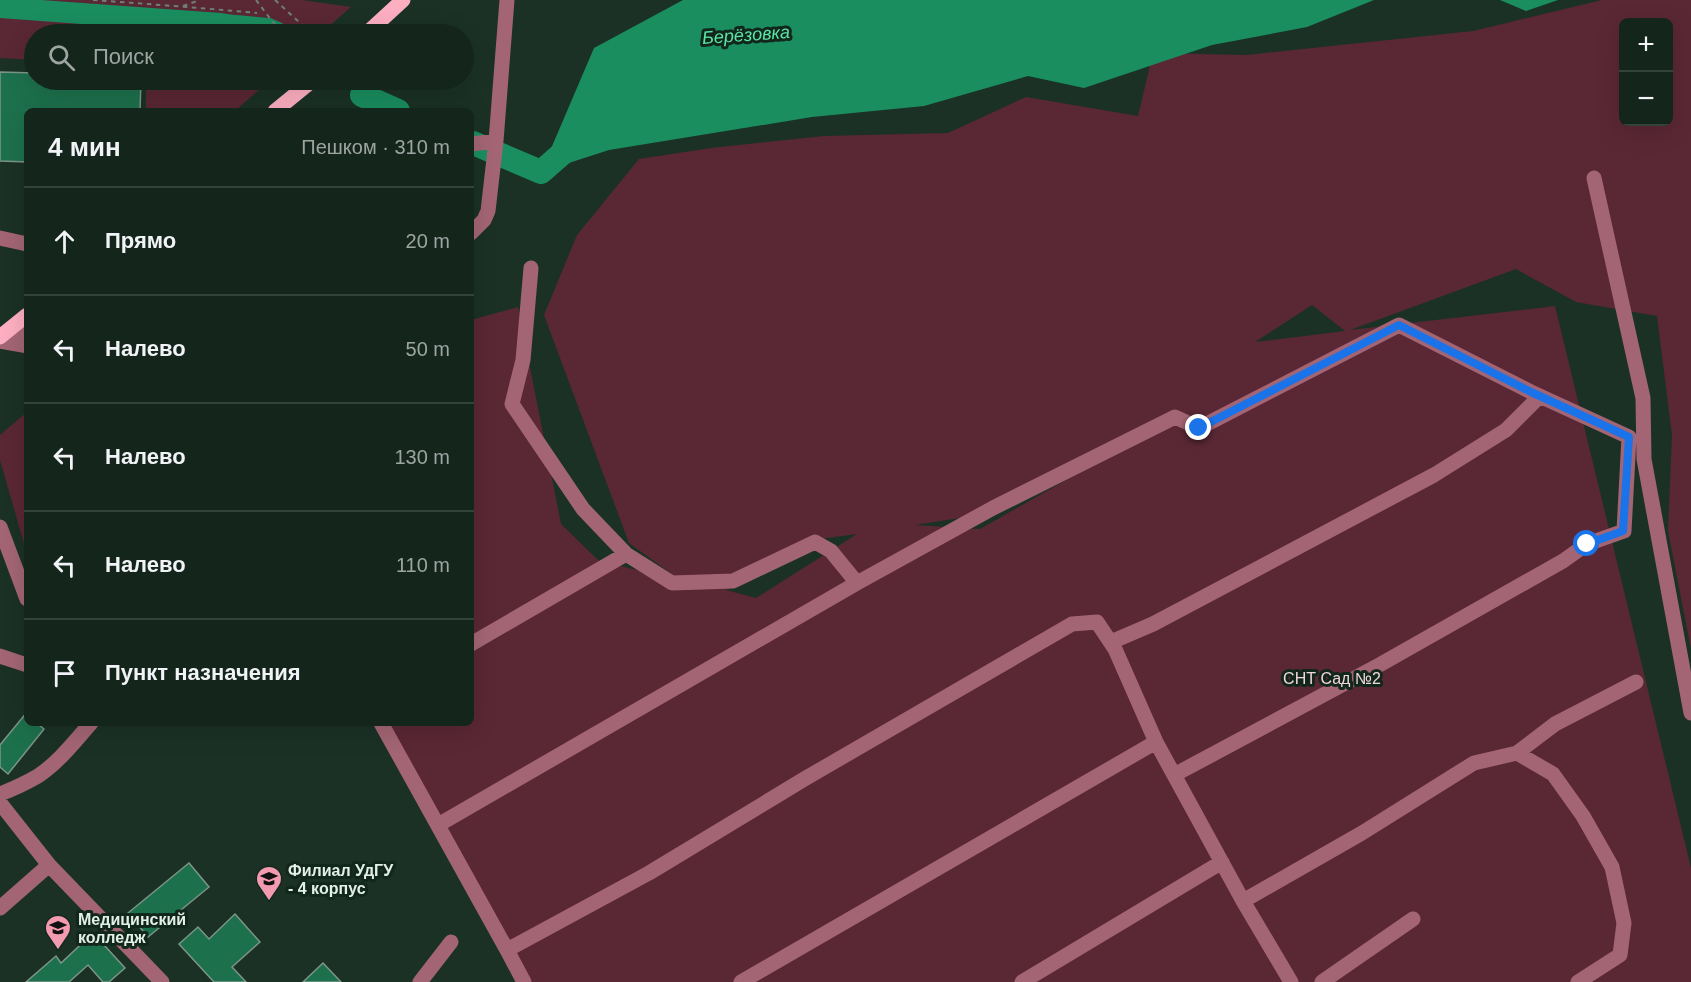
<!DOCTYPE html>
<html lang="ru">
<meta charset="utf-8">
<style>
body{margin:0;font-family:Helvetica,sans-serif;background:#213129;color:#f1f3f6}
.controls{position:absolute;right:18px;top:18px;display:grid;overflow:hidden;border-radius:9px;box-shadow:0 6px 24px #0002}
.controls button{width:54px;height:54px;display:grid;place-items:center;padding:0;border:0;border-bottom:2px solid #33423b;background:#14251c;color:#f1f3f6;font:30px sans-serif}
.stop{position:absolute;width:18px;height:18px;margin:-14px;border:4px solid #1a73e8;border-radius:50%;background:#fff}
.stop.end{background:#1a73e8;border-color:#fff;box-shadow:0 2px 6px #0008}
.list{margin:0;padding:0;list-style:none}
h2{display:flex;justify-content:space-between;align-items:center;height:78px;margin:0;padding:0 24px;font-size:26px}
h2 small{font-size:20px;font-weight:400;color:#9da5a3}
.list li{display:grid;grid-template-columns:39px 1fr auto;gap:18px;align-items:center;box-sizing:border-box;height:108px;padding:0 24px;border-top:2px solid #33423b}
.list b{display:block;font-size:22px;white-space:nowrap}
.list em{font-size:20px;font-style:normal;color:#9da5a3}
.icon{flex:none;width:33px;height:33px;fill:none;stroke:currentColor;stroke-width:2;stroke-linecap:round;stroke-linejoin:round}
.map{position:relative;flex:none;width:1691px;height:982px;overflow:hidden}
.search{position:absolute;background:#14251c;box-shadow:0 6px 24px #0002;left:24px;top:24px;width:450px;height:66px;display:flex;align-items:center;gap:15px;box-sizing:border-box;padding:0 21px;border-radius:33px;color:#9da5a3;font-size:22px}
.panel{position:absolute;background:#14251c;box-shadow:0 6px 24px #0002;left:24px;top:108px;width:450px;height:618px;border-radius:9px}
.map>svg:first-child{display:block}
</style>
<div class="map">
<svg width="1691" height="982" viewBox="0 0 1691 982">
<rect width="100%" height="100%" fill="#1b3126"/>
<path fill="#5a2735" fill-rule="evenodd" d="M0,0H302L351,7L320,34H34V60L0,58Z
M1602,0H1691V649L1668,531L1672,435L1657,316L1576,302L1516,269L1350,330L1555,306L1691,868V982H529L386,723H471V320L518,307L561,524L599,561L680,580L629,543L544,315L577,235L639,159L711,148L824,136L948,133L1026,97L1138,116L1153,53L1247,55L1473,31ZM1624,22H1668V122H1624ZM1312,305L1345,331L1255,342ZM1119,450L980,529L915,525L979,515ZM857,534L756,598L726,590L820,539Z
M146,80H270L235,111H146Z
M27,412V554L0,460V435Z"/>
<path fill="#1a8e5f" d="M0,0H41L221,13L268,20V30L264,34H217L0,18Z
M683,0H1374L1307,27L1212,45L1084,88L1028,76L924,106L812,117L609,150L541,172L594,48Z
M1500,0H1558L1526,11Z"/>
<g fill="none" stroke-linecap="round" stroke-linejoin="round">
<path stroke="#1a8e5f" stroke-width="24" d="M235,27L268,30L277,34
M362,95L398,111
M473,143L541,172L565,151"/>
</g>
<path fill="#1d704c" stroke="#7c9586" stroke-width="1.5" d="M0,72L34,73V80H141L140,111H27V162L0,161Z
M27,712V723H37L44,729L8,774L0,767V745Z
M189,863L209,887L148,937L128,913Z
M235,914L260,942L232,967L246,982H214L179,944L198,927L209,939Z
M93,933L125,968L109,982H103L88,965L69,982H26L56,956L61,963Z
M323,963L341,982H303Z"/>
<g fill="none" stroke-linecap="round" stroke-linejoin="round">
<path stroke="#6f8177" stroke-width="2" stroke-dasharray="4.5 4.5" stroke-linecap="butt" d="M93,0C148,4 203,8 257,13
M256,0L272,21L285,34
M275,0L312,34
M183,6L200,0
M183,6L200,0"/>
<path stroke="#a36574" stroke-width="15" d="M496,141L507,0
M471,144L496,141L488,211L484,220L471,233
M1594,178L1643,398L1644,459L1691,713
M0,238L27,244
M531,268L523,360L512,404L583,509L626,554
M0,339L27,331
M0,341L27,346
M0,527L27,599
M1111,642L1153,624L1434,475L1506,430L1540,396
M471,644L626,554L672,583L733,581L815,542L831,551L857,583L993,508L1175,417L1199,428L1399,325L1531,392L1629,437L1624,531L1587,544L1563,561L1381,664L1174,775
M0,656L27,665
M381,723L507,950
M1517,753L1555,724L1636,682
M0,794C13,789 26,783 38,776C59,762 75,741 91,723
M0,803L49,865L0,908
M438,825L857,583
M49,865L162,982
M1243,901L1362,833L1474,763L1517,753L1553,774L1583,816L1612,867L1624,923L1620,955L1578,982
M420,982L451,942
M524,982L507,950L649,873L806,778L1072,624L1097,622L1115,649L1156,742L1243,901L1291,982
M741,982L1156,742
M1022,982L1222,862
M1322,982L1413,919"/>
<path stroke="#fdafc1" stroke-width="15" d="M366,34L403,0
M275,111L313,80
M0,337L27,315"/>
</g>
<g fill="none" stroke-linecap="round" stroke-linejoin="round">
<path stroke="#1a73e8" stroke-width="8" d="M1199,428L1399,325L1531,392L1629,437L1623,531L1587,544"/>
</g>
<defs>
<symbol id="university-pin" viewBox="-11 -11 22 30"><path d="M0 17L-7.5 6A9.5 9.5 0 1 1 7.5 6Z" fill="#f29aaf" stroke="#11271c"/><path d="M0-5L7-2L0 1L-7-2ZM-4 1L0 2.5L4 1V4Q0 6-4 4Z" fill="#111"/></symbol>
</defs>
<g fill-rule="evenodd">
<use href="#university-pin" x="254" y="864" width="30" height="40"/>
<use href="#university-pin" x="43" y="913" width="30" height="40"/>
</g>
<g text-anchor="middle" stroke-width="6" stroke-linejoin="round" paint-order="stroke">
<g font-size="16" fill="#f1d6db" stroke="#11271c">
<text x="1332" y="684">СНТ Сад №2</text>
</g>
<g font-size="16" font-weight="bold" fill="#e3f0e8" stroke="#11271c" text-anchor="start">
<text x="288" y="876">Филиал УдГУ<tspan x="288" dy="18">- 4 корпус</tspan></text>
<text x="78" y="925">Медицинский<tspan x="78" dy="18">колледж</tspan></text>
</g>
<g font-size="18" font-style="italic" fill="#5ae5a4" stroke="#11271c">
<text transform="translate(746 35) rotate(-4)" y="6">Берёзовка</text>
</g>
</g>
</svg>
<div class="controls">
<button>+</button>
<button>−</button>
</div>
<div class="stop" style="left:1587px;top:544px"></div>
<div class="stop end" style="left:1199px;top:428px"></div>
<div class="search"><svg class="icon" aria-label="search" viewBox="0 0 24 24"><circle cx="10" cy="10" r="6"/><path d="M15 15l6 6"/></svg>Поиск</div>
<section class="panel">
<h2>4 мин<small>Пешком · 310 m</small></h2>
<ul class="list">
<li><svg class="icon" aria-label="ahead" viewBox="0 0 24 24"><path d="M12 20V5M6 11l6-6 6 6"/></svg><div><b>Прямо</b></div><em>20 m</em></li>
<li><svg class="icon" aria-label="left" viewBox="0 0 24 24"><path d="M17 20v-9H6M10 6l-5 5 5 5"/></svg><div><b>Налево</b></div><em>50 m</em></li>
<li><svg class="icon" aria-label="left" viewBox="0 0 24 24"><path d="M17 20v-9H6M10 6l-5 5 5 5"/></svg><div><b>Налево</b></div><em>130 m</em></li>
<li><svg class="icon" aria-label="left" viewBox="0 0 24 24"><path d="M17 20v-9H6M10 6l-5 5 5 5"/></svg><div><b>Налево</b></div><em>110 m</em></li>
<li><svg class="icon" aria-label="arrive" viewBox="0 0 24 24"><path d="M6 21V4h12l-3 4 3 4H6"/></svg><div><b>Пункт назначения</b></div></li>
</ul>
</section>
</div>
